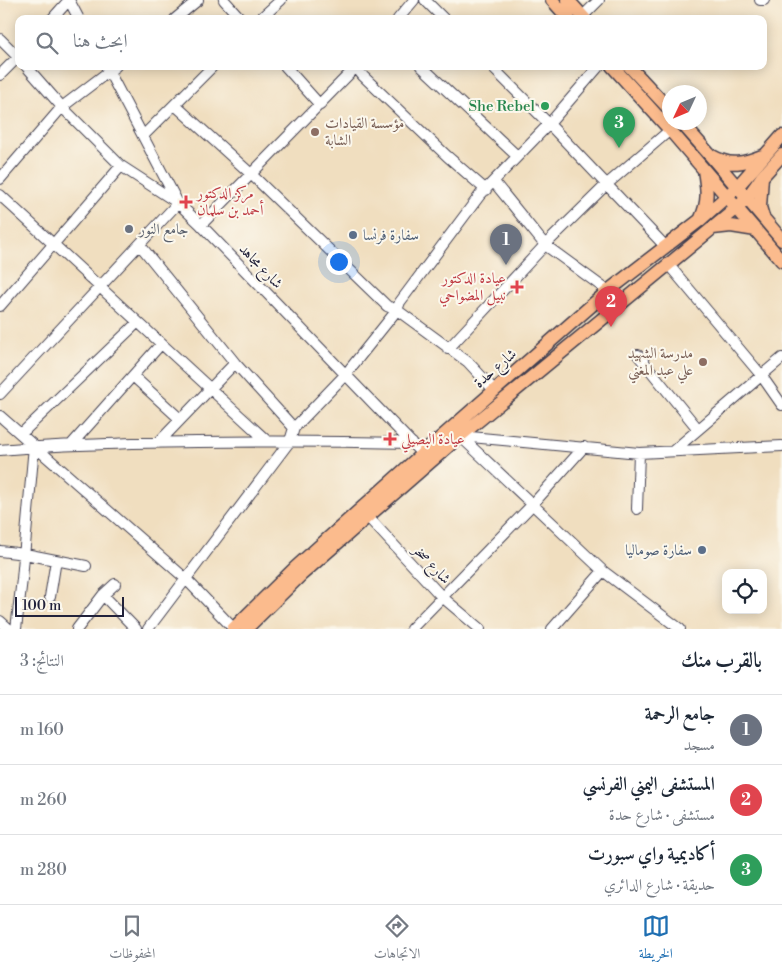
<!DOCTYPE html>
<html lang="ar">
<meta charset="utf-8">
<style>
body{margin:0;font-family:"Libre Bodoni",Amiri,serif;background:#f6f6f7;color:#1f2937;direction:rtl}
.controls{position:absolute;right:15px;bottom:15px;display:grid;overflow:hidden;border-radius:10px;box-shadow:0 2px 12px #0003}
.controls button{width:45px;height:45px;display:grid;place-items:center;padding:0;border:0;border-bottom:1px solid #e0e1e3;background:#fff;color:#1f2937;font:25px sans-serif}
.compass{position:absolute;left:662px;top:85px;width:45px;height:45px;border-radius:50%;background:#fff;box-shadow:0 2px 12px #0003;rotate:226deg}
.scale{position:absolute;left:15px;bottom:12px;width:109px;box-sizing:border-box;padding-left:5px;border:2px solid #22223b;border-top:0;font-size:14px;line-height:18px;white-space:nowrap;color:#22223b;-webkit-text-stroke:4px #fbf7ec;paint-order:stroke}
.you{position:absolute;left:338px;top:261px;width:18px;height:18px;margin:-12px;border:4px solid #fff;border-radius:50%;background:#1a73e8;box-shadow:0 0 0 8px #1a73e833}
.badge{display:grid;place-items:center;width:32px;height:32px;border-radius:50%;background:#1f6fb2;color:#fff;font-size:16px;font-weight:700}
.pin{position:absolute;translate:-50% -41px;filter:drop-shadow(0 1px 2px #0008)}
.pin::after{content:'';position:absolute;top:26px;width:18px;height:15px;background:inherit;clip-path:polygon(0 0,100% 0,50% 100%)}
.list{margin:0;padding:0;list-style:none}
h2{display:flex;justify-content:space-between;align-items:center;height:65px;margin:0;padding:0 20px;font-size:21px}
h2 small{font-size:16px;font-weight:400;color:#747a83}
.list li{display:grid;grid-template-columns:32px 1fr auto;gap:15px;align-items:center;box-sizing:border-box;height:70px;padding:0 20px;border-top:1px solid #e0e1e3}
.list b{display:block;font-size:19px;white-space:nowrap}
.list p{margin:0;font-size:16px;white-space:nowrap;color:#747a83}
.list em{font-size:16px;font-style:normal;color:#747a83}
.icon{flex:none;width:28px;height:28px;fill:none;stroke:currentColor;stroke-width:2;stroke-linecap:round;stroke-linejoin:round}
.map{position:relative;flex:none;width:782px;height:629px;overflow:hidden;direction:ltr}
.search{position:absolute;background:#fff;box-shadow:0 2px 12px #0003;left:15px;right:15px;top:15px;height:55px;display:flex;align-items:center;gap:12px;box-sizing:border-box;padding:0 18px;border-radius:10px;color:#747a83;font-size:19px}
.sheet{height:275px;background:#fff}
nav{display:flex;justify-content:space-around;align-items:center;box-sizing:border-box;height:70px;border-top:1px solid #e0e1e3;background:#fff;font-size:14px;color:#747a83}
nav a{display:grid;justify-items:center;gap:2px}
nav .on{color:#1f6fb2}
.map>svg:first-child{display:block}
</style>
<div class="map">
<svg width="782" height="629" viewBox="0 0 782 629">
<rect width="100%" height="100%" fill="#fbf7ec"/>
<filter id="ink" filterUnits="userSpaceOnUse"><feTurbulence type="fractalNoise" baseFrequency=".02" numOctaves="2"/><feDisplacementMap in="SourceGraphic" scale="10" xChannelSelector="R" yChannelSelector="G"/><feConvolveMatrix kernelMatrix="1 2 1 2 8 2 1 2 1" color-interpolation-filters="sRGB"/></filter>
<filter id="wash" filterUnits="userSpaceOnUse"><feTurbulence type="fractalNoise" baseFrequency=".0096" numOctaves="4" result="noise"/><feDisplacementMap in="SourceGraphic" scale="20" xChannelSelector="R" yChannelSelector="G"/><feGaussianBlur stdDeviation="1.12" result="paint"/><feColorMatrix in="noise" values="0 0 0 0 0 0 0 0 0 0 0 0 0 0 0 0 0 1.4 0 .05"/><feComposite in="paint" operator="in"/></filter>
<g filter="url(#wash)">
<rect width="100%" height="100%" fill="#f0debf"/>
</g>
<g filter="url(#ink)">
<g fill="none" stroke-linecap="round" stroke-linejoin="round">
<defs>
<path id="minor" d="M69,0L79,19
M224,0L241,19
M425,0L444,19
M760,0H764
M583,16L599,0
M52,19L69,0
M175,19L198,0
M260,19L281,0
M398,19L414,0
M0,39L19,58
M106,66L178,203L201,225L427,459
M285,66L320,105
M421,66L517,156
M491,66L549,124L666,247
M356,67L363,76L447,156L486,190
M0,75L19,56
M175,105L251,174L387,306L397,310L468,362L494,390
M143,136L213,66
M0,179L62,107L116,66
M494,182L545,245L608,291
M0,195L267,441
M201,225L357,66
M140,245L235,363L294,428
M668,264L761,375L782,405
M0,306L121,166
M448,349L545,245L606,185L670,130
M638,355L698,429
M133,376L180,419
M0,394L178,203L121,166L62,107L26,66
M0,416L186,579L233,628
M21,434L138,322
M460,436L639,453L782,446
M460,436L603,571L680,629
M158,443L235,363
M71,445L161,344
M0,450C44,445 89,445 133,443C226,441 319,441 412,443
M673,451L782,358
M637,509L639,453
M367,516L441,596L480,629
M0,551L25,554L86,566
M103,595L136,629
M50,597L56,560
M0,621L9,629
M16,629L22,579L34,446
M77,629L103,595L115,584
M148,629L290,441L294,428L345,375L397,310L400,302L480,195L549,124L599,66
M411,629L532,505L584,447
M552,629L603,571"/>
<path id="major" d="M552,0L569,19
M568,0L585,19
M612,66L670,130L782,261
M629,66L670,110
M681,122L710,155L782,240
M712,156C731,167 744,163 762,156
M762,177L760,207L763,217
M701,218C709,201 707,189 704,170
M713,228L731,226L756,230
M233,629L295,568L422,454L608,291L700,220L727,196L737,187L782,136
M246,629L302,574L460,436L737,208L747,198L762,177L782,155"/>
</defs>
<use href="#minor" stroke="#413e4f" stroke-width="12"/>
<use href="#major" stroke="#413e4f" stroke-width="15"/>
<use href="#minor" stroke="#fff" stroke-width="10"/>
<use href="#major" stroke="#fbbb8d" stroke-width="12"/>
</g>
</g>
<circle fill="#2e9e5b" stroke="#fbf7ec" stroke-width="2" cx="545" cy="106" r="5"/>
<g fill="#8d6e63" stroke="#fbf7ec" stroke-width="2">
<circle cx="315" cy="132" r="5"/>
<circle cx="703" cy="362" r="5"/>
</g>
<g fill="#e0444e" stroke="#fbf7ec" stroke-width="2">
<path d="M183.5 194.5h5v5h5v5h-5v5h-5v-5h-5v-5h5z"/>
<path d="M514.5 279.5h5v5h5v5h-5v5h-5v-5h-5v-5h5z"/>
<path d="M387.5 431.5h5v5h5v5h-5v5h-5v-5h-5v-5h5z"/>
</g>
<circle fill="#6b7280" stroke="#fbf7ec" stroke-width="2" cx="129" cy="229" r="5"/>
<g fill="#5c6f8a" stroke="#fbf7ec" stroke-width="2">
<circle cx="353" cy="235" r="5"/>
<circle cx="702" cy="550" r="5"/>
</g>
<g text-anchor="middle" stroke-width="4" stroke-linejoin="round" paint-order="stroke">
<g font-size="15" fill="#27864d" stroke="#fbf7ec" text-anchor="end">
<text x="535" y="111">She Rebel</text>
</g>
<g font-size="15" fill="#785e54" stroke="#fbf7ec" text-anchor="start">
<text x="325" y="128">مؤسسة القيادات<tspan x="325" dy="17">الشابة</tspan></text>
<text x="693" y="358" text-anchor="end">مدرسة الشهيد<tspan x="693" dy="17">علي عبد المغني</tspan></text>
</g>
<g font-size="15" fill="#be3a42" stroke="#fbf7ec" text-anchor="start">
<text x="197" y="198">مركز الدكتور<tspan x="197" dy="17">أحمد بن سلمان</tspan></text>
<text x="506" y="283" text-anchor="end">عيادة الدكتور<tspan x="506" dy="17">نبيل المضواحي</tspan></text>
<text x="401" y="444">عيادة البصيلي</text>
</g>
<g font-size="15" fill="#5b616d" stroke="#fbf7ec" text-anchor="start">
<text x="139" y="234">جامع النور</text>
</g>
<g font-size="15" fill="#4e5e75" stroke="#fbf7ec" text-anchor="start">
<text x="363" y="240">سفارة فرنسا</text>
<text x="692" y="555" text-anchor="end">سفارة صوماليا</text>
</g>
<g font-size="15" fill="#22223b" stroke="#fbf7ec">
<text transform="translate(261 266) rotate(46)" y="5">شارع مجاهد</text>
<text transform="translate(495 368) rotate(-41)" y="5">شارع حدة</text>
<text transform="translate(432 564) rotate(47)" y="5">شارع صخر</text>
</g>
</g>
</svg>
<div class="controls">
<button><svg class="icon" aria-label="locate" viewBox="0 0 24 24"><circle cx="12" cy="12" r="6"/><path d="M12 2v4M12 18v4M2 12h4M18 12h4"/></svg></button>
</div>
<svg class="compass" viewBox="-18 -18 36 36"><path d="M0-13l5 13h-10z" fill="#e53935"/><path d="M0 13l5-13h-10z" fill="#747a83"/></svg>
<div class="scale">100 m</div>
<div class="you"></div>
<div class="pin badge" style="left:506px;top:265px;background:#6b7280">1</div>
<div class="pin badge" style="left:611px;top:327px;background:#e0444e">2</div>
<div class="pin badge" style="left:619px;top:148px;background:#2e9e5b">3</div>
<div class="search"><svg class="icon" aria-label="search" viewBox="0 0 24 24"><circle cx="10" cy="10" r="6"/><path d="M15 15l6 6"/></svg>ابحث هنا</div>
</div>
<section class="sheet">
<h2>بالقرب منك<small>النتائج: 3</small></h2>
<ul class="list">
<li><span class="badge" style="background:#6b7280">1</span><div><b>جامع الرحمة</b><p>مسجد</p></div><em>160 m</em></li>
<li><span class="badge" style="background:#e0444e">2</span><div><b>المستشفى اليمني الفرنسي</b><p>مستشفى · شارع حدة</p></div><em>260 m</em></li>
<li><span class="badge" style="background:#2e9e5b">3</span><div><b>أكاديمية واي سبورت</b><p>حديقة · شارع الدائري</p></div><em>280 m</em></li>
</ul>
</section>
<nav>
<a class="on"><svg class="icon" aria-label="map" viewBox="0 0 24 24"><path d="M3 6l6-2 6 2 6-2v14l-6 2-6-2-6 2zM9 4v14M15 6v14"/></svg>الخريطة</a>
<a><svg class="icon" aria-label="directions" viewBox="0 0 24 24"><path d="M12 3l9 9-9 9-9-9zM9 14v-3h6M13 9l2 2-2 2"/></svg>الاتجاهات</a>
<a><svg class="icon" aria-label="saved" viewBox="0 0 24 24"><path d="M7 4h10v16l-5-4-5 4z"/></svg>المحفوظات</a>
</nav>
